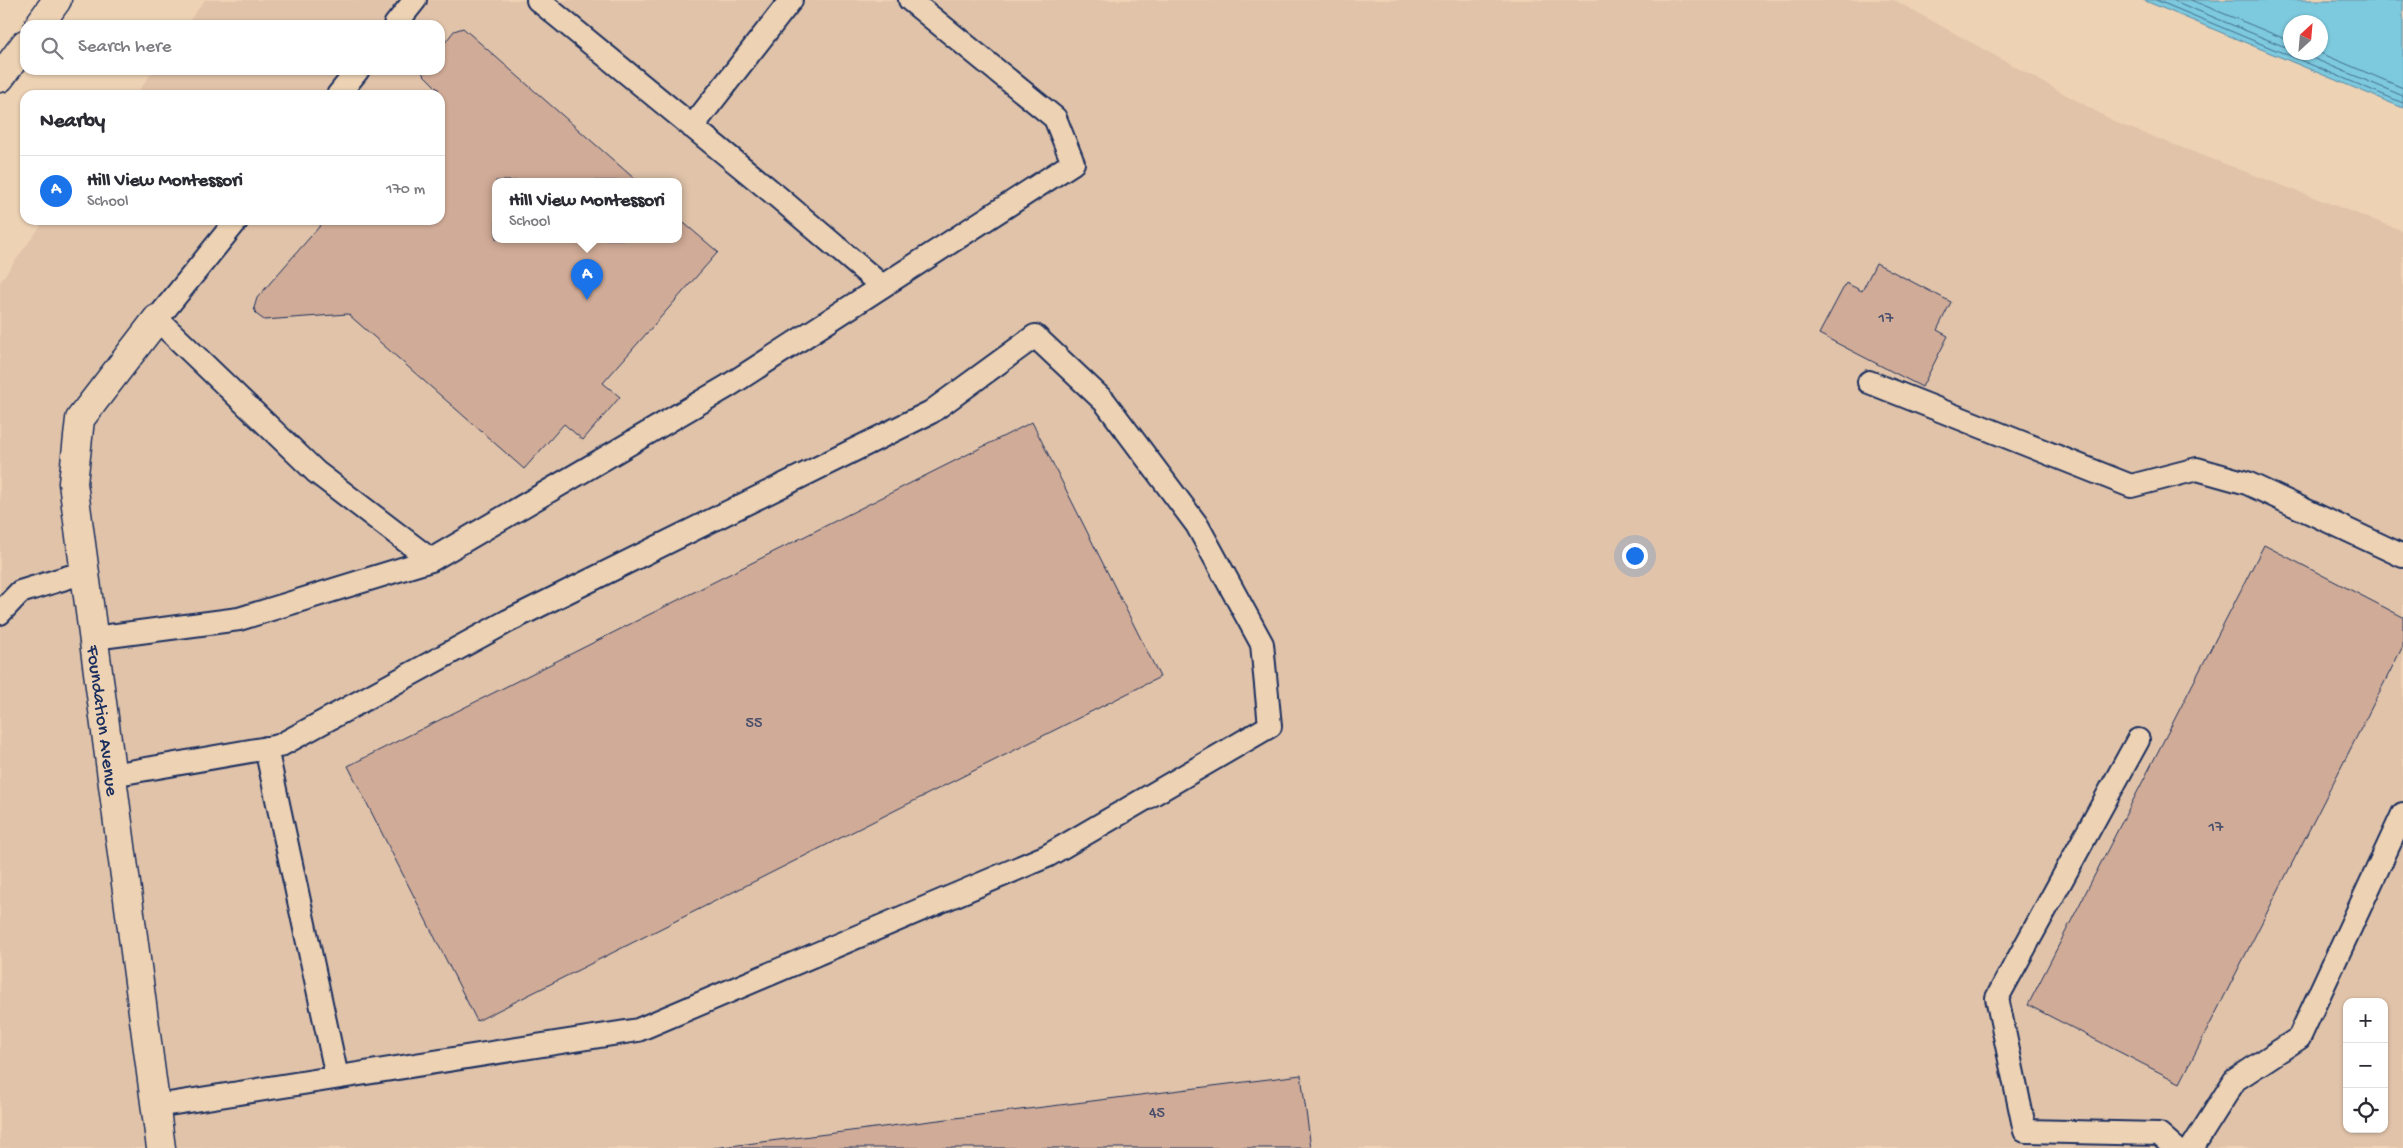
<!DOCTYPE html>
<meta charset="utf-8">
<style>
body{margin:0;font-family:"Gochi Hand",sans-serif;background:#f2f2f3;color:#2b2b33}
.controls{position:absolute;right:15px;bottom:15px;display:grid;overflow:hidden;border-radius:10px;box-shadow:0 1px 4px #0004}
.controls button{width:45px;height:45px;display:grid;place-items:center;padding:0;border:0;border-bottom:1px solid #e1e1e2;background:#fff;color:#2b2b33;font:25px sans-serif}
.compass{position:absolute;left:2283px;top:15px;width:45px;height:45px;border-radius:50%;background:#fff;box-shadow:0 1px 4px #0004;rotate:26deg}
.you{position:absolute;left:1634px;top:555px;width:18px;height:18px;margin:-12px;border:4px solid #fff;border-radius:50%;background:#1a73e8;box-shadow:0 0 0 8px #1a73e833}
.badge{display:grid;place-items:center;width:32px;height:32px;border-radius:50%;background:#1a73e8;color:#fff;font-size:16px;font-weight:700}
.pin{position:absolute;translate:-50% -41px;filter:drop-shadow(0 1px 2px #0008)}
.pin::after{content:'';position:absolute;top:26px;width:18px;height:15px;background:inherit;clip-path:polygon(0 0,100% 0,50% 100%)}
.popup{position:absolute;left:492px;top:178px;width:190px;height:65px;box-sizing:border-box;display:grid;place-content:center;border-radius:10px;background:#fff;filter:drop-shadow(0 1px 4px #0005);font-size:16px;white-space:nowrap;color:#7c7c81}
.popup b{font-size:19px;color:#2b2b33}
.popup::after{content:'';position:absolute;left:50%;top:100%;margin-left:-10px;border:10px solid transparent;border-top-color:#fff}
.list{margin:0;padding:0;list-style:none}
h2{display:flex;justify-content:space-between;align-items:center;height:65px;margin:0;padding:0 20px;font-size:21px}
h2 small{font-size:16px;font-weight:400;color:#7c7c81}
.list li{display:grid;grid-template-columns:32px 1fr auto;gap:15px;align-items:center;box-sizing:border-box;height:70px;padding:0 20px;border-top:1px solid #e1e1e2}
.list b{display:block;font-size:19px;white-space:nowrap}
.list p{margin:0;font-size:16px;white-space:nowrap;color:#7c7c81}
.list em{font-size:16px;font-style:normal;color:#7c7c81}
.icon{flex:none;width:28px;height:28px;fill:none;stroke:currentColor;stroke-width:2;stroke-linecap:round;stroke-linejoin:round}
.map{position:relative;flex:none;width:2403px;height:1148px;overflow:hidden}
.search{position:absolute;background:#fff;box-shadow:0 1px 4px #0004;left:20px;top:20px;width:425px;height:55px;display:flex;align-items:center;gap:12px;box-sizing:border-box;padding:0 18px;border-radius:15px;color:#7c7c81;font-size:19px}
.panel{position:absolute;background:#fff;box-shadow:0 1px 4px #0004;left:20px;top:90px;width:425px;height:135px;border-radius:15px}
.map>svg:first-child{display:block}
</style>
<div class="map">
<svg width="2403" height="1148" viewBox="0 0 2403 1148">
<rect width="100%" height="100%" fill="#edd2b4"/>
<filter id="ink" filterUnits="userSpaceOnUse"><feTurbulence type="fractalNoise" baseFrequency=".02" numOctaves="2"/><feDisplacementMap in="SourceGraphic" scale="10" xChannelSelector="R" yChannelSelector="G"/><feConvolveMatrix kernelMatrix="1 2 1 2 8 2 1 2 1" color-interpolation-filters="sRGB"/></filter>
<g filter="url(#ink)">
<path fill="#e0c3a9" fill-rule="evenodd" d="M205,0H1894L2119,124L2403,231V1148H0V282L45,220H440V95H136L154,70H440V25H186ZM496,181H678V239H496ZM2347,1002H2384V1129H2347Z"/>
<path fill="#7dc9dd" stroke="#568baa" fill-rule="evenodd" d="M2143,0H2403V108ZM2290,22H2320V52H2290Z"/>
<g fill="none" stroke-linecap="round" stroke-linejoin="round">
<path stroke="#426d91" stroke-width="1" d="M2156,0L2403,103
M2172,0L2290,49
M2191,0L2290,41
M2298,52L2403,96
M2318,52L2403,88"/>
</g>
<path fill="#d0ab97" stroke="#1b2f5e" d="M463,28L637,181H496V239H678V218L718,252L603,383L620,397L583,440L564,424L524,469L348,314L264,320L256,314L254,308L257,298L325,220H440V95H434L439,90L422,73L424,70H440V49L454,31Z
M1876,263L1951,302L1937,330L1948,336L1922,387L1819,334L1846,283L1862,291Z
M1032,422L1160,677L477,1021L348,766Z
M2264,545L2403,617V646L2180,1083L2028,1005Z
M1301,1075L1311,1148H714Z"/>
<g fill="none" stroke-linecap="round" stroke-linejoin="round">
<defs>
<path id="lane" d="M538,0L778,197L882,286
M395,25L415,0
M338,95L358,70
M692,127L791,0
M237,220L157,319L316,472L431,560
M1869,382L2131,486L2197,469L2247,483L2403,556
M0,613L20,592L85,572
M94,638L239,619L431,560L728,386L1073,163L1055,118L910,0
M2138,740L1997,998L2025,1131L2159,1134L2175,1148
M266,748L337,1077
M112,775L279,746L508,621L931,412L1035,336L1105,402L1197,525L1262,644L1270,726L1047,856L638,1030L156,1106
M2192,1148L2235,1080L2299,1038L2403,814"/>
<g id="street">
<path id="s1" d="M157,319L80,419L73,483L161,1148"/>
</g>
<path id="highway" d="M39,25L57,0
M0,78L25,44"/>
</defs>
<use href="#lane" stroke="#1b2f5e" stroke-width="26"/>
<use href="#street" stroke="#1b2f5e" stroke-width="31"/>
<use href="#highway" stroke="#1b2f5e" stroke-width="31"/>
<use href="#lane" stroke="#edd2b4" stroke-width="22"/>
<use href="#street" stroke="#edd2b4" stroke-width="28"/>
<use href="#highway" stroke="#edd2b4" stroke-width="28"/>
</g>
</g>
<g text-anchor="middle" stroke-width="4" stroke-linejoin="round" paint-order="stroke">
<g font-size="16" fill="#484e6c">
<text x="1886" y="322">17</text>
<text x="754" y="727">55</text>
<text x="2216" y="831">17</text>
<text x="1157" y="1117">45</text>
</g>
<g font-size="19" fill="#1b2f5e" stroke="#edd2b4">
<text dy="7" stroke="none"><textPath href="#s1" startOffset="430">Foundation Avenue</textPath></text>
</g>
</g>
</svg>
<div class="controls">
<button>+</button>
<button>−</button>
<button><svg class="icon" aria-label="locate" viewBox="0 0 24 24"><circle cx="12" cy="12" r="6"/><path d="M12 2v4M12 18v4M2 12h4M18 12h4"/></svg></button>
</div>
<svg class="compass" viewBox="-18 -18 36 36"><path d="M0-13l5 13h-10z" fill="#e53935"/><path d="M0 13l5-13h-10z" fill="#7c7c81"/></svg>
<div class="you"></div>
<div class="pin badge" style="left:587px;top:300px">A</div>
<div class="popup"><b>Hill View Montessori</b>School</div>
<div class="search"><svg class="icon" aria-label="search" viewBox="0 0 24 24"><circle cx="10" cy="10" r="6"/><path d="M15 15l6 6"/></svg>Search here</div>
<section class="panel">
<h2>Nearby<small></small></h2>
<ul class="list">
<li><span class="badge">A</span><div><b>Hill View Montessori</b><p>School</p></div><em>170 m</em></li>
</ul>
</section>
</div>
